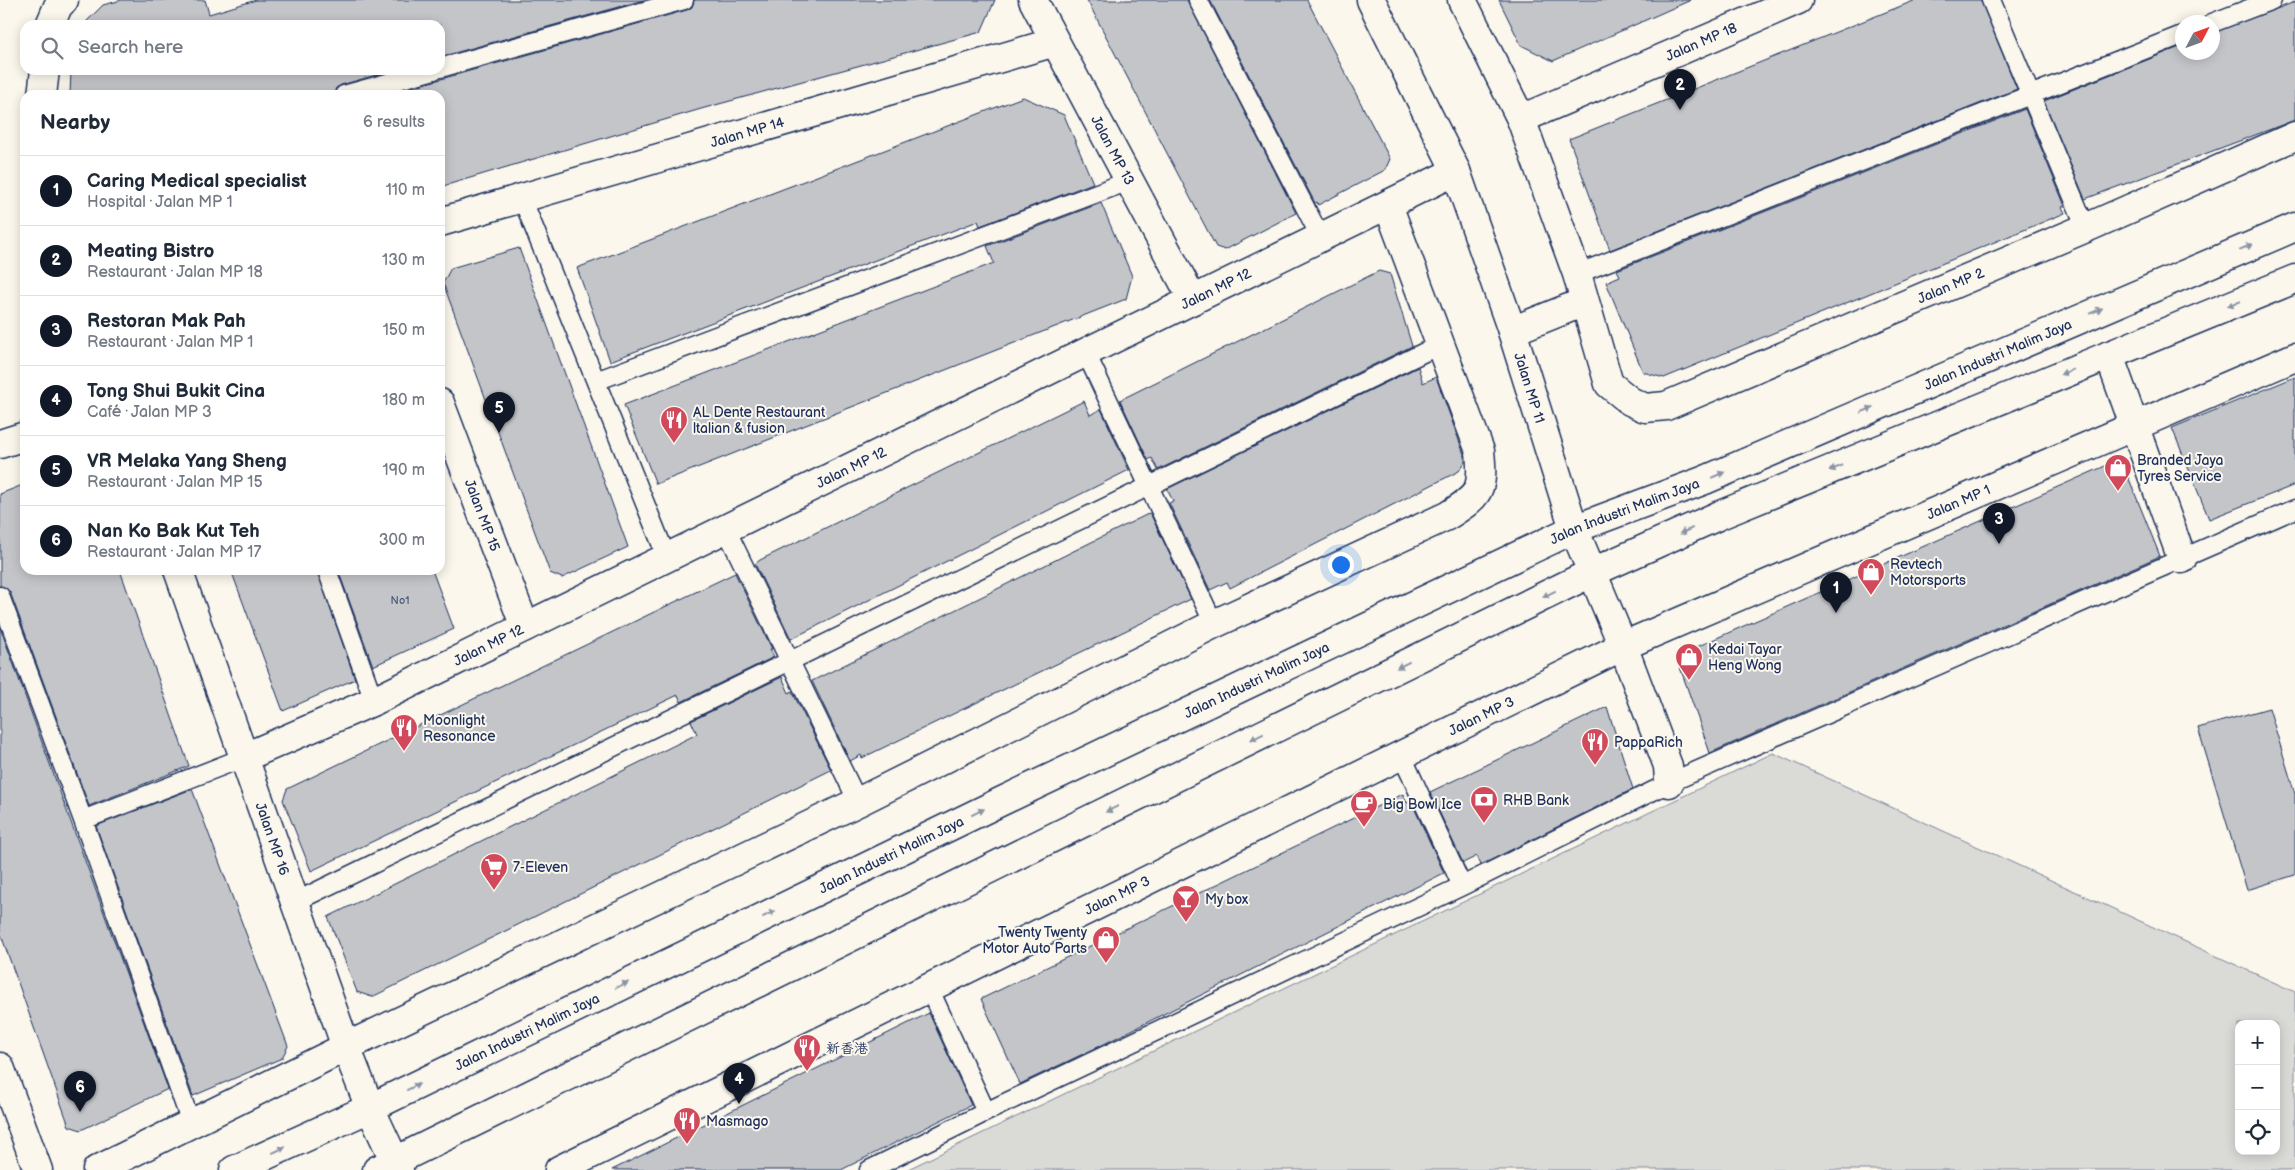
<!DOCTYPE html>
<meta charset="utf-8">
<style>
body{margin:0;font-family:"Balsamiq Sans","LXGW WenKai TC",sans-serif;background:#f2f2f3;color:#1f2937}
.controls{position:absolute;right:15px;bottom:15px;display:grid;overflow:hidden;border-radius:10px;box-shadow:0 2px 12px #0003}
.controls button{width:45px;height:45px;display:grid;place-items:center;padding:0;border:0;border-bottom:1px solid #e0e1e3;background:#fff;color:#1f2937;font:25px sans-serif}
.compass{position:absolute;left:2175px;top:15px;width:45px;height:45px;border-radius:50%;background:#fff;box-shadow:0 2px 12px #0003;rotate:49deg}
.you{position:absolute;left:1340px;top:564px;width:18px;height:18px;margin:-12px;border:4px solid #fff;border-radius:50%;background:#1a73e8;box-shadow:0 0 0 8px #1a73e833}
.badge{display:grid;place-items:center;width:32px;height:32px;border-radius:50%;background:#111827;color:#fff;font-size:16px;font-weight:700}
.pin{position:absolute;translate:-50% -41px;filter:drop-shadow(0 1px 2px #0008)}
.pin::after{content:'';position:absolute;top:26px;width:18px;height:15px;background:inherit;clip-path:polygon(0 0,100% 0,50% 100%)}
.list{margin:0;padding:0;list-style:none}
h2{display:flex;justify-content:space-between;align-items:center;height:65px;margin:0;padding:0 20px;font-size:21px}
h2 small{font-size:16px;font-weight:400;color:#747a83}
.list li{display:grid;grid-template-columns:32px 1fr auto;gap:15px;align-items:center;box-sizing:border-box;height:70px;padding:0 20px;border-top:1px solid #e0e1e3}
.list b{display:block;font-size:19px;white-space:nowrap}
.list p{margin:0;font-size:16px;white-space:nowrap;color:#747a83}
.list em{font-size:16px;font-style:normal;color:#747a83}
.icon{flex:none;width:28px;height:28px;fill:none;stroke:currentColor;stroke-width:2;stroke-linecap:round;stroke-linejoin:round}
.map{position:relative;flex:none;width:2295px;height:1170px;overflow:hidden}
.search{position:absolute;background:#fff;box-shadow:0 2px 12px #0003;left:20px;top:20px;width:425px;height:55px;display:flex;align-items:center;gap:12px;box-sizing:border-box;padding:0 18px;border-radius:15px;color:#747a83;font-size:19px}
.panel{position:absolute;background:#fff;box-shadow:0 2px 12px #0003;left:20px;top:90px;width:425px;height:485px;border-radius:15px}
.map>svg:first-child{display:block}
</style>
<div class="map">
<svg width="2295" height="1170" viewBox="0 0 2295 1170">
<rect width="100%" height="100%" fill="#fbf7ec"/>
<filter id="ink" filterUnits="userSpaceOnUse"><feTurbulence type="fractalNoise" baseFrequency=".02" numOctaves="2"/><feDisplacementMap in="SourceGraphic" scale="10" xChannelSelector="R" yChannelSelector="G"/><feConvolveMatrix kernelMatrix="1 2 1 2 8 2 1 2 1" color-interpolation-filters="sRGB"/></filter>
<g filter="url(#ink)">
<path fill="#dadad7" stroke="#7a849a" fill-rule="evenodd" d="M1773,753L2295,992V1170H906ZM2239,1024H2276V1151H2239Z"/>
<path fill="#c3c5c9" stroke="#1b2f5e" d="M122,0H205L209,14L256,0H644L440,57V25H83L103,5Z
M694,0H995L981,32L701,109L440,187V95H384L687,10L692,7Z
M1087,0H1187L1296,213L1225,250L1216,247Z
M1210,0H1307L1390,159L1385,170L1318,205L1317,202L1315,203Z
M1499,0H1691L1553,61L1521,45Z
M1916,0H1981L2017,89L1610,250L1569,139Z
M2295,2V120L2085,199L2044,101L2182,46V52H2212V33Z
M71,70H394L341,85L336,88L334,95H70Z
M1023,97L1064,115L1093,183L980,226L978,221L610,361L577,268Z
M2025,109L2065,206L2062,207L2065,213L1664,378L1643,372L1606,282L1620,276L1617,270Z
M1101,203L1132,276L1126,299L656,484L624,405L994,263L987,246Z
M519,248L628,547L562,578L550,573L443,283L451,268Z
M1379,271L1390,274L1412,346L1158,470L1152,458L1148,460L1120,400Z
M1418,367L1423,383L1436,377L1465,457V462L1459,471L1230,588L1227,582L1210,590L1169,503L1173,501L1167,489Z
M2295,377V485L2209,519L2172,428Z
M1084,401L1090,415L1101,409L1129,470L791,639L755,564L760,560Z
M2121,459L2160,556L1710,753L1676,656Z
M25,484V570H120L189,766L89,806L10,592L6,588L0,586V494Z
M1150,513L1191,599L862,758L861,755L850,761L812,681Z
M231,570H317L355,679L283,711Z
M338,570H432L454,629L373,666Z
M735,573L772,649H770L774,657L681,702L678,695L311,871L283,800L287,789Z
M0,627L168,1089L81,1130L69,1126L0,932Z
M782,677L789,693L792,691L831,770L372,997L357,992L328,917L697,734L691,721Z
M1607,707L1633,789L1481,865L1477,856L1463,863L1430,792Z
M2269,708L2295,794V875L2247,890L2198,728Z
M192,789L288,1046L282,1058L193,1096L96,826Z
M1403,794L1407,803L1411,801L1444,873L1104,1044L1020,1084L981,999Z
M929,1013L971,1105L841,1170H612Z"/>
<g fill="none" stroke-linecap="round" stroke-linejoin="round">
<defs>
<path id="lane" d="M1198,0L1321,238
M1991,0L2086,228
M2212,23L2272,0
M440,68L684,0
M344,95L434,70
M522,198L667,558
M1577,274L2182,35
M1086,353L1214,624
M596,381L1129,181
M726,529L858,802
M327,570L374,701
M0,596L83,820L191,1123
M1401,754L1462,886
M83,820L245,757
M295,902L1439,345
M929,988L986,1112
M869,1170L986,1112L1462,886L1669,783L2295,509"/>
<g id="street">
<path id="s1" d="M1033,0L1193,300"/>
<path id="s2" d="M1371,0L1456,171L1512,331L1574,529L1623,646L1668,766L1669,783"/>
<path id="s3" d="M1462,0L1521,119L1577,274L1609,384L1630,401L1645,408L1666,406L2086,228L2295,136"/>
<path d="M50,25L58,6L64,0"/>
<path d="M42,95L45,70"/>
<path id="s4" d="M1521,119L1798,0"/>
<path id="s5" d="M440,222L1055,42"/>
<path d="M1512,331L1584,302"/>
<path d="M2109,355L2182,559"/>
<path id="s6" d="M440,403L525,627"/>
<path d="M0,444L25,436"/>
<path id="s7" d="M178,570L346,1047L370,1108L399,1170"/>
<path id="s8" d="M245,757L374,701L1456,171"/>
<path d="M0,1067L38,1170"/>
<path d="M97,1170L346,1047L858,802L1214,624L1447,516C1480,495 1484,491 1480,451L1388,205"/>
<path id="s9" d="M559,1170L1623,646L2295,357"/>
</g>
<g id="secondary">
<path id="s10" d="M234,1170L370,1108L1000,802L1574,529L1705,480L2295,227"/>
<path d="M377,1170L1593,572L1720,515L2295,279"/>
</g>
</defs>
<use href="#lane" stroke="#1b2f5e" stroke-width="21"/>
<use href="#street" stroke="#1b2f5e" stroke-width="31"/>
<use href="#secondary" stroke="#1b2f5e" stroke-width="31"/>
<use href="#lane" stroke="#fbf7ec" stroke-width="18"/>
<use href="#street" stroke="#fbf7ec" stroke-width="28"/>
<use href="#secondary" stroke="#fbf7ec" stroke-width="28"/>
</g>
<defs><path id="oneway-solid" d="M-6-.8H1V-3.2L6.5 0L1 3.2V.8H-6Z" transform="scale(1.25)"/></defs>
<g fill="#8b93a5">
<use href="#oneway-solid" transform="translate(2246 247) rotate(-23)"/>
<use href="#oneway-solid" transform="translate(2234 304) rotate(158)"/>
<use href="#oneway-solid" transform="translate(2096 311) rotate(-23)"/>
<use href="#oneway-solid" transform="translate(2067 372) rotate(158)"/>
<use href="#oneway-solid" transform="translate(1867 410) rotate(-23)"/>
<use href="#oneway-solid" transform="translate(1836 468) rotate(158)"/>
<use href="#oneway-solid" transform="translate(1718 475) rotate(-23)"/>
<use href="#oneway-solid" transform="translate(1686 531) rotate(156)"/>
<use href="#oneway-solid" transform="translate(1549 594) rotate(154)"/>
<use href="#oneway-solid" transform="translate(1403 665) rotate(154)"/>
<use href="#oneway-solid" transform="translate(1257 737) rotate(154)"/>
<use href="#oneway-solid" transform="translate(1112 809) rotate(154)"/>
<use href="#oneway-solid" transform="translate(978 812) rotate(-26)"/>
<use href="#oneway-solid" transform="translate(769 914) rotate(-26)"/>
<use href="#oneway-solid" transform="translate(622 985) rotate(-26)"/>
<use href="#oneway-solid" transform="translate(413 1087) rotate(-26)"/>
<use href="#oneway-solid" transform="translate(279 1150) rotate(-25)"/>
</g>
</g>
<defs>
<symbol id="restaurant-pin" viewBox="-11 -11 22 30"><path d="M0 17L-7.5 6A9.5 9.5 0 1 1 7.5 6Z" fill="#d1495b" stroke="#fbf7ec"/><path d="M-5-6h1v4h1v-4h1v4h1v-4h1v5L-1.5 .5V6h-2V.5L-5-1ZM5-6V6H3V1.5H1.5Q1.5-4 5-6Z" fill="#fff"/></symbol>
<symbol id="shop-pin" viewBox="-11 -11 22 30"><path d="M0 17L-7.5 6A9.5 9.5 0 1 1 7.5 6Z" fill="#d1495b" stroke="#fbf7ec"/><path d="M-5-2.5h2.3a2.7 3.5 0 0 1 5.4 0H5L5.5 6h-11ZM-1.5-2.5h3a1.5 2.3 0 0 0-3 0Z" fill="#fff"/></symbol>
<symbol id="bank-pin" viewBox="-11 -11 22 30"><path d="M0 17L-7.5 6A9.5 9.5 0 1 1 7.5 6Z" fill="#d1495b" stroke="#fbf7ec"/><path d="M-6-4H6V4H-6ZM0-2.3a2.3 2.3 0 1 0 0 4.6a2.3 2.3 0 1 0 0-4.6Z" fill="#fff"/></symbol>
<symbol id="cafe-pin" viewBox="-11 -11 22 30"><path d="M0 17L-7.5 6A9.5 9.5 0 1 1 7.5 6Z" fill="#d1495b" stroke="#fbf7ec"/><path d="M-5.5-4.5H6V0H3Q3 3.5 0 3.5H-2.5Q-5.5 3.5-5.5 0ZM3-3.2v2h1.7v-2ZM-6 4.5H4V6H-6Z" fill="#fff"/></symbol>
<symbol id="supermarket-pin" viewBox="-11 -11 22 30"><path d="M0 17L-7.5 6A9.5 9.5 0 1 1 7.5 6Z" fill="#d1495b" stroke="#fbf7ec"/><path d="M-6-5.5h2.5l.6 2H6L4.5 2H-2.5L-4.4-4H-6ZM-1.5 3.2a1.3 1.3 0 1 0 .1 0ZM3 3.2a1.3 1.3 0 1 0 .1 0Z" fill="#fff"/></symbol>
<symbol id="bar-pin" viewBox="-11 -11 22 30"><path d="M0 17L-7.5 6A9.5 9.5 0 1 1 7.5 6Z" fill="#d1495b" stroke="#fbf7ec"/><path d="M-6-5H6L.8 .8V4.5H3.5V6h-7V4.5H-.8V.8Z" fill="#fff"/></symbol>
</defs>
<g fill-rule="evenodd">
<use href="#restaurant-pin" x="658" y="404" width="32" height="43"/>
<use href="#shop-pin" x="2102" y="452" width="32" height="43"/>
<use href="#shop-pin" x="1855" y="556" width="32" height="43"/>
<use href="#shop-pin" x="1673" y="641" width="32" height="43"/>
<use href="#restaurant-pin" x="388" y="712" width="32" height="43"/>
<use href="#restaurant-pin" x="1579" y="726" width="32" height="43"/>
<use href="#bank-pin" x="1468" y="784" width="32" height="43"/>
<use href="#cafe-pin" x="1348" y="788" width="32" height="43"/>
<use href="#supermarket-pin" x="478" y="851" width="32" height="43"/>
<use href="#bar-pin" x="1170" y="883" width="32" height="43"/>
<use href="#shop-pin" x="1090" y="924" width="32" height="43"/>
<use href="#restaurant-pin" x="791" y="1032" width="32" height="43"/>
<use href="#restaurant-pin" x="671" y="1105" width="32" height="43"/>
</g>
<g text-anchor="middle" stroke-width="4" stroke-linejoin="round" paint-order="stroke">
<g font-size="11" fill="#455479">
<text x="400" y="604">No1</text>
</g>
<g font-size="14" fill="#1b2f5e" stroke="#fbf7ec">
<text dy="5" stroke="none"><textPath href="#s4" startOffset="196">Jalan MP 18</textPath></text>
<text dy="5" stroke="none"><textPath href="#s5" startOffset="320">Jalan MP 14</textPath></text>
<text dy="5" stroke="none"><textPath href="#s1" startOffset="170">Jalan MP 13</textPath></text>
<text dy="5" stroke="none"><textPath href="#s3" startOffset="786">Jalan MP 2</textPath></text>
<text dy="5" stroke="none"><textPath href="#s8" startOffset="1078">Jalan MP 12</textPath></text>
<text dy="5" stroke="none"><textPath href="#s10" startOffset="1944">Jalan Industri Malim Jaya</textPath></text>
<text dy="5" stroke="none"><textPath href="#s2" startOffset="420">Jalan MP 11</textPath></text>
<text dy="5" stroke="none"><textPath href="#s8" startOffset="672">Jalan MP 12</textPath></text>
<text dy="5" stroke="none"><textPath href="#s9" startOffset="1551">Jalan MP 1</textPath></text>
<text dy="5" stroke="none"><textPath href="#s10" startOffset="1539">Jalan Industri Malim Jaya</textPath></text>
<text dy="5" stroke="none"><textPath href="#s6" startOffset="120">Jalan MP 15</textPath></text>
<text dy="5" stroke="none"><textPath href="#s8" startOffset="268">Jalan MP 12</textPath></text>
<text dy="5" stroke="none"><textPath href="#s10" startOffset="1134">Jalan Industri Malim Jaya</textPath></text>
<text dy="5" stroke="none"><textPath href="#s9" startOffset="1028">Jalan MP 3</textPath></text>
<text dy="5" stroke="none"><textPath href="#s7" startOffset="285">Jalan MP 16</textPath></text>
<text dy="5" stroke="none"><textPath href="#s10" startOffset="729">Jalan Industri Malim Jaya</textPath></text>
<text dy="5" stroke="none"><textPath href="#s9" startOffset="622">Jalan MP 3</textPath></text>
<text dy="5" stroke="none"><textPath href="#s10" startOffset="324">Jalan Industri Malim Jaya</textPath></text>
</g>
<g font-size="14" fill="#1b2f5e" stroke="#fbf7ec" text-anchor="start">
<text x="693" y="417">AL Dente Restaurant<tspan x="693" dy="16">ltalian &amp; fusion</tspan></text>
<text x="2137" y="465">Branded Jaya<tspan x="2137" dy="16">Tyres Service</tspan></text>
<text x="1890" y="569">Revtech<tspan x="1890" dy="16">Motorsports</tspan></text>
<text x="1708" y="654">Kedai Tayar<tspan x="1708" dy="16">Heng Wong</tspan></text>
<text x="423" y="725">Moonlight<tspan x="423" dy="16">Resonance</tspan></text>
<text x="1614" y="747">PappaRich</text>
<text x="1503" y="805">RHB Bank</text>
<text x="1383" y="809">Big Bowl Ice</text>
<text x="513" y="872">7-Eleven</text>
<text x="1205" y="904">My box</text>
<text x="1087" y="937" text-anchor="end">Twenty Twenty<tspan x="1087" dy="16">Motor Auto Parts</tspan></text>
<text x="826" y="1053">新香港</text>
<text x="706" y="1126">Masmago</text>
</g>
</g>
</svg>
<div class="controls">
<button>+</button>
<button>−</button>
<button><svg class="icon" aria-label="locate" viewBox="0 0 24 24"><circle cx="12" cy="12" r="6"/><path d="M12 2v4M12 18v4M2 12h4M18 12h4"/></svg></button>
</div>
<svg class="compass" viewBox="-18 -18 36 36"><path d="M0-13l5 13h-10z" fill="#e53935"/><path d="M0 13l5-13h-10z" fill="#747a83"/></svg>
<div class="you"></div>
<div class="pin badge" style="left:1836px;top:613px">1</div>
<div class="pin badge" style="left:1680px;top:110px">2</div>
<div class="pin badge" style="left:1999px;top:544px">3</div>
<div class="pin badge" style="left:739px;top:1104px">4</div>
<div class="pin badge" style="left:499px;top:433px">5</div>
<div class="pin badge" style="left:80px;top:1112px">6</div>
<div class="search"><svg class="icon" aria-label="search" viewBox="0 0 24 24"><circle cx="10" cy="10" r="6"/><path d="M15 15l6 6"/></svg>Search here</div>
<section class="panel">
<h2>Nearby<small>6 results</small></h2>
<ul class="list">
<li><span class="badge">1</span><div><b>Caring Medical specialist</b><p>Hospital · Jalan MP 1</p></div><em>110 m</em></li>
<li><span class="badge">2</span><div><b>Meating Bistro</b><p>Restaurant · Jalan MP 18</p></div><em>130 m</em></li>
<li><span class="badge">3</span><div><b>Restoran Mak Pah</b><p>Restaurant · Jalan MP 1</p></div><em>150 m</em></li>
<li><span class="badge">4</span><div><b>Tong Shui Bukit Cina</b><p>Café · Jalan MP 3</p></div><em>180 m</em></li>
<li><span class="badge">5</span><div><b>VR Melaka Yang Sheng</b><p>Restaurant · Jalan MP 15</p></div><em>190 m</em></li>
<li><span class="badge">6</span><div><b>Nan Ko Bak Kut Teh</b><p>Restaurant · Jalan MP 17</p></div><em>300 m</em></li>
</ul>
</section>
</div>
